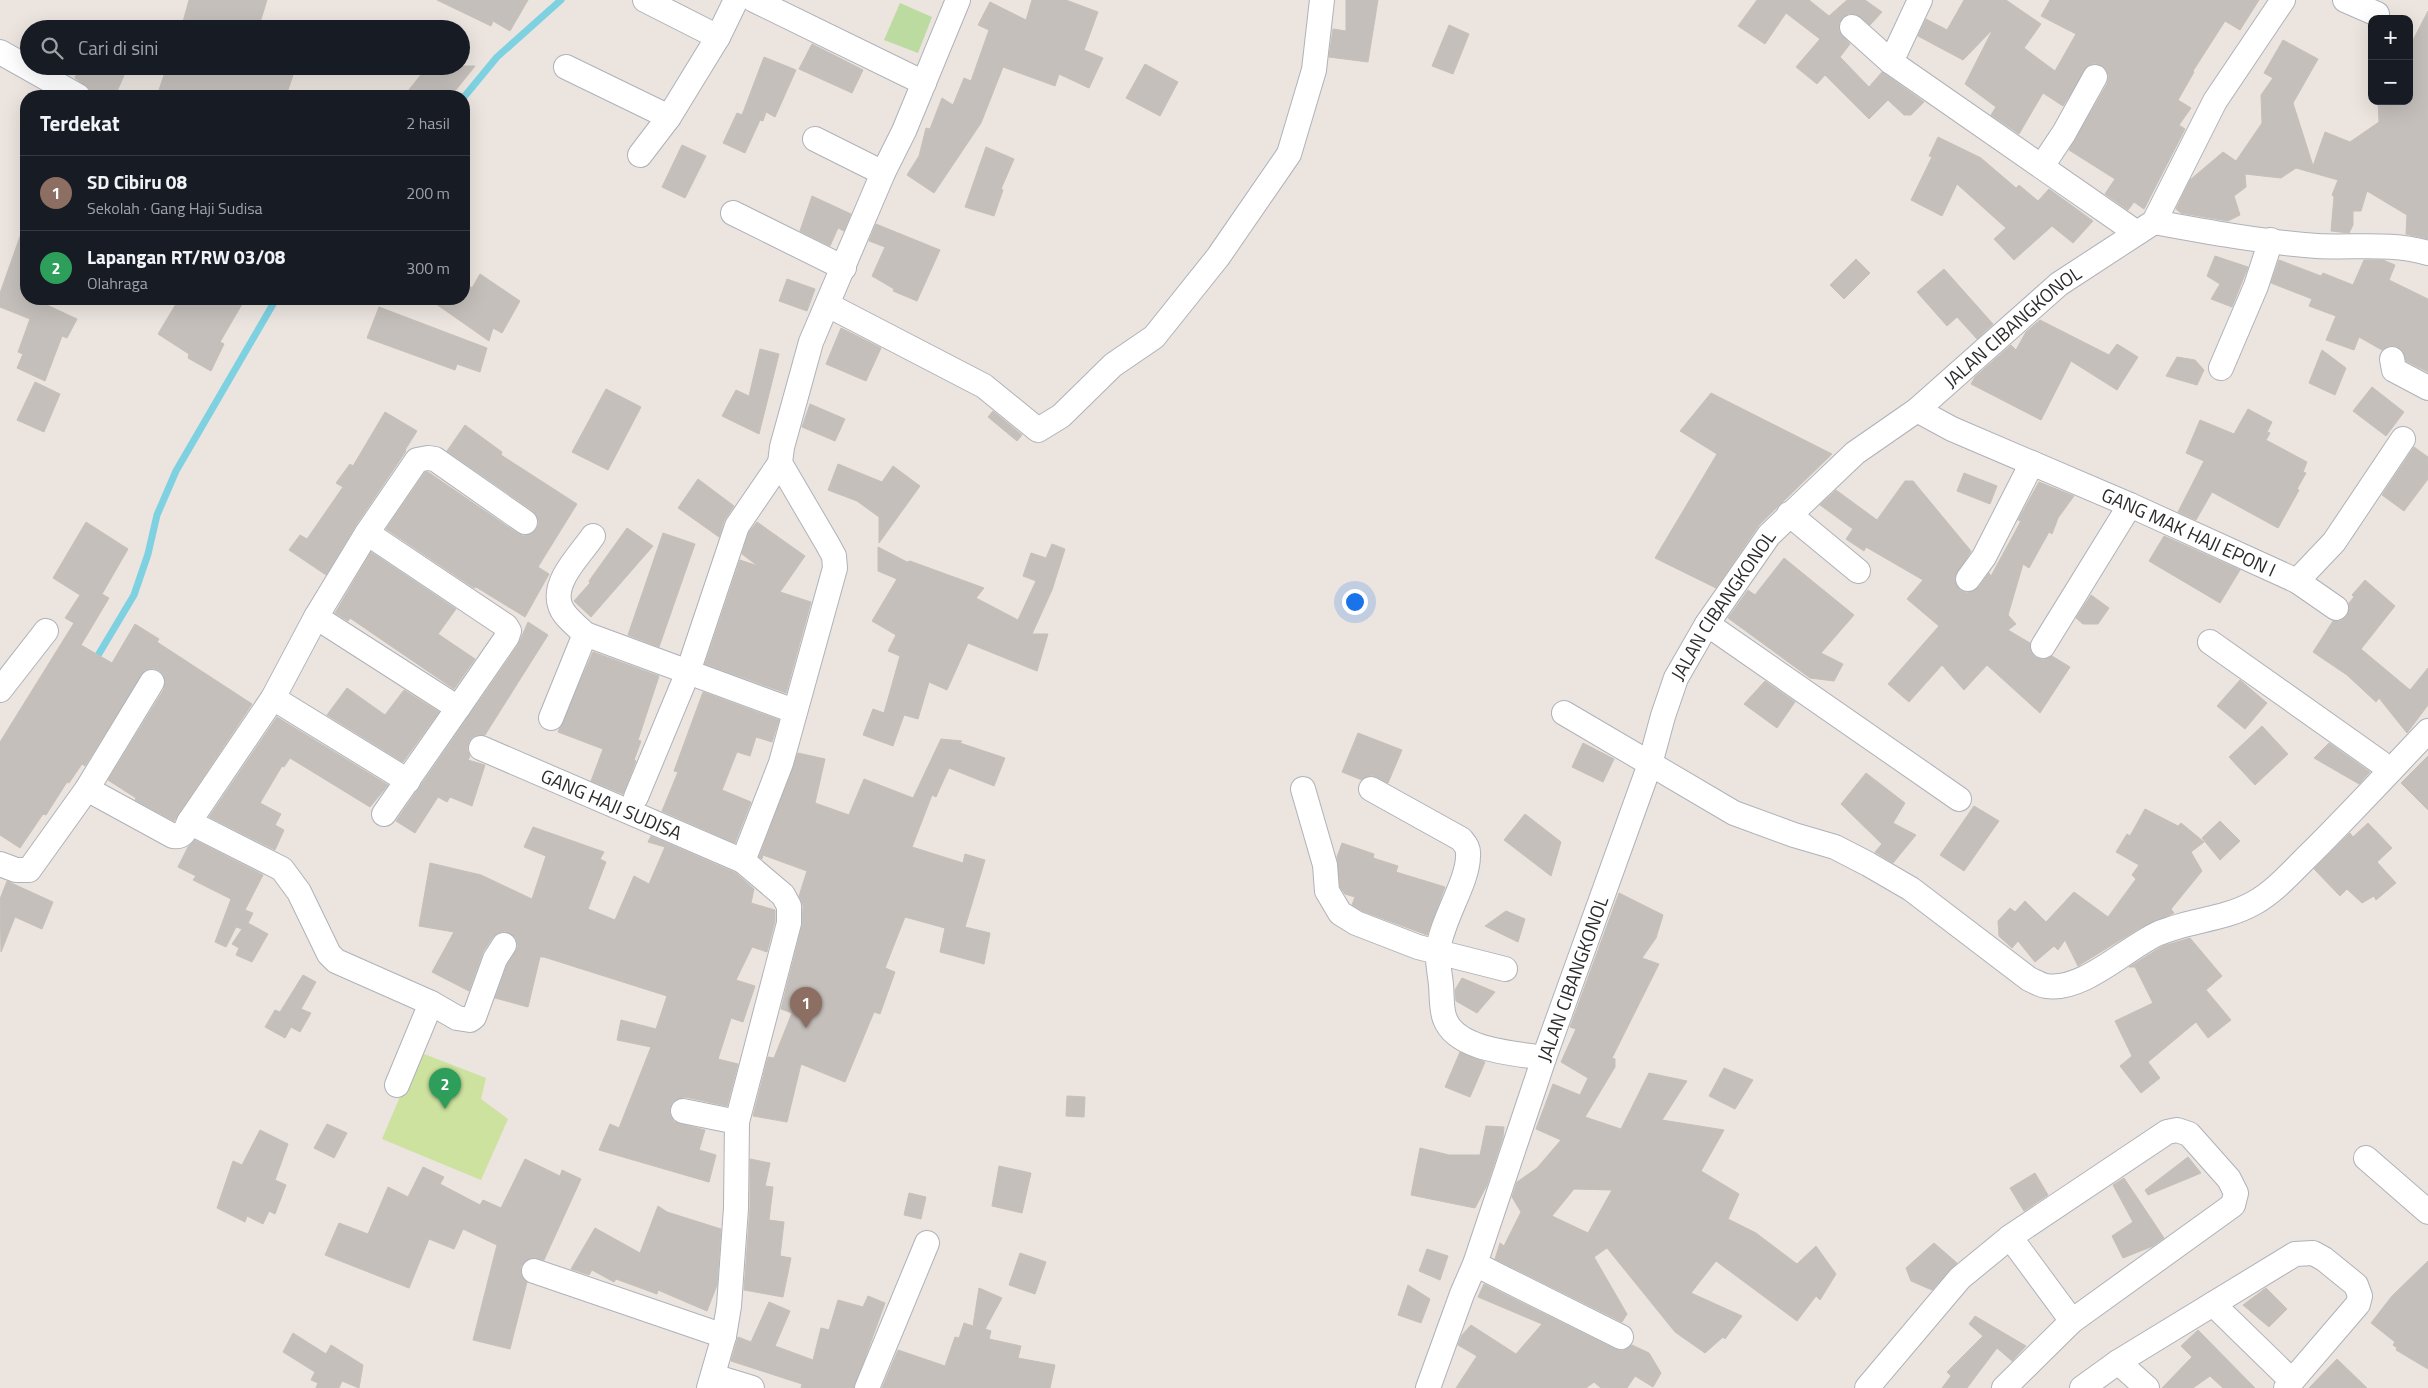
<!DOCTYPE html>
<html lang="id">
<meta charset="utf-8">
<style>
body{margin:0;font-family:"Titillium Web",sans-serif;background:#242831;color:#f1f3f6}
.controls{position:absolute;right:15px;top:15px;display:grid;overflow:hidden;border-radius:10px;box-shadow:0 5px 20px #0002}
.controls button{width:45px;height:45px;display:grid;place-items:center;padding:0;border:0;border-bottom:1px solid #363941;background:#171b24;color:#f1f3f6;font:25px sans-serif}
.you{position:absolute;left:1354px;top:601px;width:18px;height:18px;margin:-12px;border:4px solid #fff;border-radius:50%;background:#1a73e8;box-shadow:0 0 0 8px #1a73e833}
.badge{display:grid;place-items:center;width:32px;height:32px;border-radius:50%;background:#7c3aed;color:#fff;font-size:16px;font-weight:700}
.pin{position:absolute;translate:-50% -41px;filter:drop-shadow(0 1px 2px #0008)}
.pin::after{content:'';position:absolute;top:26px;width:18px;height:15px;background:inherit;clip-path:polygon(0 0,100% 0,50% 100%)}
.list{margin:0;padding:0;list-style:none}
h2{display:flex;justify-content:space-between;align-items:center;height:65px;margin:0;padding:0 20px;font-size:21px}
h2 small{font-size:16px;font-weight:400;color:#9ea1a6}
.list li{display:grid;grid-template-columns:32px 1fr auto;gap:15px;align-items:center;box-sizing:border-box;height:75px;padding:0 20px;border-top:1px solid #363941}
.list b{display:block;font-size:19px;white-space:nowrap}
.list p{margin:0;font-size:16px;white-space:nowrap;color:#9ea1a6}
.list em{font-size:16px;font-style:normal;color:#9ea1a6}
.icon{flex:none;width:28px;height:28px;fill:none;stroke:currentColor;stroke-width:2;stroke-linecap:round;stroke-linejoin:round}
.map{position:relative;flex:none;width:2428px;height:1388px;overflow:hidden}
.search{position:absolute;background:#171b24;box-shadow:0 5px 20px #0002;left:20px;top:20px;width:450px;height:55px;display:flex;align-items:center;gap:12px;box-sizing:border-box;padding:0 18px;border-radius:28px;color:#9ea1a6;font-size:19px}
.panel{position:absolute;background:#171b24;box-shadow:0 5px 20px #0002;left:20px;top:90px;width:450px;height:215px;border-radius:20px}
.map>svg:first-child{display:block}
</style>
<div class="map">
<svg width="2428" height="1388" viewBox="0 0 2428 1388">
<rect width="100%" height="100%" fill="#ebe4df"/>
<path fill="#bbdba1" d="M900,3L932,17L918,53L884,40Z"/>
<path fill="#cce29e" d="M419,1052L486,1078L481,1099L508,1119L481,1180L382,1139Z"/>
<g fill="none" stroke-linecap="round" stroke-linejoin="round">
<path stroke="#7dd1e1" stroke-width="7" d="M464,97L497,57L561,0
M94,662L134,595L148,554L157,515L176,471L276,299"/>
</g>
<path fill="#c4bfba" stroke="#c6c0b8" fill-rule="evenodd" d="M189,0H267L258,29H181Z
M437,0H528L510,31L493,21L491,26Z
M1032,0H1066L1098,12L1084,50L1103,58L1089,88L1059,74L1055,86L1003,67L981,123L934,193L907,175L919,156L926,128L930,129L942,98L953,105L964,78L971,81L989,30L978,25L990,2L1026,20Z
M1346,0H1378L1368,62L1329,57L1333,29L1346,31Z
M1757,0H1809L1829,16L1847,0H1865L1882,12L1870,25L1855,14H1848L1842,18L1839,24V31L1850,44L1840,57L1869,87L1882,72L1924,102L1911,115H1904L1888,100L1869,119L1825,75L1817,84L1796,67L1820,39L1786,13L1765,44L1738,26Z
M1964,0H2006L2041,24L2024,48L2055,71L2076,34L2041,16L2050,0H2259L2240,30L2225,21L2193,71L2194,72L2178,100L2191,108L2179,125L2185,129L2144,209L2134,202L2128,210L2105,194L2115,179L2069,150L2107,84L2109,76L2106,70L2095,63L2088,66L2063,106L2043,93L2019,134L1991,115L1996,107L1965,84L1993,29L1963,60L1918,36L1926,19L1947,30Z
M2428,11V239L2406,234L2407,215L2367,191L2361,211H2353V225L2349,233L2331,231L2334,197L2332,195L2338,180L2296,168L2281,178L2245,174L2246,187L2234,196L2240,215L2228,221L2181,213L2176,209L2190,180L2223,152L2236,161L2262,123L2261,95L2273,78L2264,73L2283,40L2318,59L2293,103L2313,166L2325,132L2350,142L2379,122L2378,101H2409V48Z
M1449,25L1469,34L1453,74L1432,66Z
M812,44L863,70L852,93L799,69Z
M764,57L796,70L775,117L766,112L763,121L760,120L745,153L723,143L737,113L742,115Z
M1145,64L1178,82L1160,116L1126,98Z
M80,66H128L115,96H92L90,89L75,78Z
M167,66H296L286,96H157Z
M428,66H475L451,96H404Z
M1938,137L1981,158L2016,188L2019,185L2038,201L2049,189L2093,221L2073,243L2052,226L2014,260L1994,239L2006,228L1957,184L1942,216L1911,200L1932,157L1929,156Z
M682,145L706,156L685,198L662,187Z
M986,147L1014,159L1001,189L1003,190L994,216L965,207Z
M812,196L851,214L844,231L838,228L830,246L800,231Z
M876,224L940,250L917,301L893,291L894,289L872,276L885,247L869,241Z
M22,231L26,232V270L22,284L26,286V299H34L77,319L67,338L62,336L45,381L17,368L23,354L18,352L30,319L0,307V293Z
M2215,256L2248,267L2232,307L2211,299L2220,284L2207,276Z
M1856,259L1870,273L1844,299L1830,285Z
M2279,260L2321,276L2323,273L2353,285L2364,260H2383L2395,265L2389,280L2428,299V372L2406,361L2403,351L2396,346H2389L2382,350L2359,337L2354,350L2326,340L2336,316L2309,306L2312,299L2271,283Z
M1944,269L1993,324L1977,339L1957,317L1947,326L1917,292Z
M480,274L520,301L502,333L493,328L489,341L429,299H464V282L472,288Z
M787,279L815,289L807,311L779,301Z
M179,299H245L220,342L224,344L211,371L188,358L189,354L158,334Z
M379,307L487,348L480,372L457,364L455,370L367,338Z
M2040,320L2109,355L2117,344L2138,357L2117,390L2071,361L2041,420L1971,384L1975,377L2011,345L2016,350L2026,332Z
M841,328L881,348L866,381L826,364Z
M760,349L779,354L759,434L722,416L736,390L749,396Z
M2322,350L2346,368L2335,395L2309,383Z
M2177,357L2195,360L2204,370L2197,385L2166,376Z
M35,382L60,394L44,432L17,420Z
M2372,387L2404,412L2386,436L2353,411Z
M606,389L641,407L608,470L572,452Z
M1711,393L1832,454L1759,525L1716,588L1655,558L1717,454L1680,431Z
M810,404L845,419L835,441L802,427Z
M2248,409L2272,422L2267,432L2270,433L2266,440L2307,462L2303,472L2306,473L2297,489L2299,490L2278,528L2212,492L2196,520L2178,512L2204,461L2186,453L2200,420L2234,434Z
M993,411L1022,435L1017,441L988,417Z
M385,412L417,431L405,450L406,451L356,525L326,575L289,550L300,535L307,539L343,487L336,483L350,464L353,466Z
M465,425L502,452L501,455L577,504L538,567L549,574L525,617L476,587L474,588L386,529L425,472H428L517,533L524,536L536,530L539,523L533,511L447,451Z
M2414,447L2428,457V479L2404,511L2382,495Z
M838,464L882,482L893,466L920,486L879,543V517L857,501L828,490Z
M1964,473L1997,486L1990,504L1957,491Z
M698,479L734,506L724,521L719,537L678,508Z
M1905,481H1913L1971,551L1954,578L1960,590L1967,593L1979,587L1989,573L1991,576L2021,521L2018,520L2039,482L2074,496L2058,518L2052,534L2049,532L2029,568L2023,564L2008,615L2016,624L2008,630L2030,643L2031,652L2035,657L2043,660L2052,656L2070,667L2040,713L1987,665L1964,690L1942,665L1909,702L1888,684L1939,626L1907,599L1923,580L1866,547L1864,551L1846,539L1853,529L1820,505L1836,490L1877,520Z
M86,522L128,549L102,594L109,598L81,645L112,663L135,624L159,639L157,642L252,704L174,821L135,800L136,798L108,780L164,689V676L160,671L153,668L145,670L85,766L82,764L69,783L67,782L46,815L43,814L20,848L0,835V742L74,623L65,618L80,595L53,578Z
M757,522L805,556L780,592L811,602L786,693L705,664L740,560L758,566L742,554L749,532Z
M627,528L653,546L591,617L574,601L590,583L589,581Z
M663,533L695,544L659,647L628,635Z
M2164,536L2240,570L2220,603L2149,561Z
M1052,544L1065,549L1052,590L1032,634H1048L1037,671L968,643L947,690L929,682L918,719L904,715L893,746L863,735L873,709L884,713L900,656L888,651L896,635L872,621L897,579L878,571V547L907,562L910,561L984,588L976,598L1018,620L1036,581L1023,576L1031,553L1046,558Z
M371,552L456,609L438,634L475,659L454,689L350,618L348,621L335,613Z
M1784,558L1854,615L1821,653L1843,664L1834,681L1810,678L1728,618L1748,590L1755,595Z
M2365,580L2395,606L2361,649L2410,690L2428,668V705L2407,733L2379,698L2376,702L2347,675L2313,652L2333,621H2341L2347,616L2349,603L2354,597L2352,595Z
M2091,595L2109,608L2098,624H2083L2076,618Z
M528,622L548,635L485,735L473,737L469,742L467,749L470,756L468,760L485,765L472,806L450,797L447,802L438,797L415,833L396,821L518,645Z
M593,652L659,676L638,740L641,741L634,760L636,761L623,794L591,781L603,749L558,732Z
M2240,680L2267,703L2245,729L2217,706Z
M1765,681L1795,702L1777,728L1744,704Z
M347,688L385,715L404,690L439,712L403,762L327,715Z
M703,692L779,720L772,742L756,737L750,756L737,752L722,790L751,802L735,843L662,811L678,772L674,771Z
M277,717L388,785L370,807L290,758L284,767L282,766L260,803L281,814L275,825L284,830L275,850L209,817Z
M2262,726L2288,754L2255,785L2229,757Z
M1358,733L1402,750L1388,783L1371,775L1362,780L1342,772Z
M941,739L962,741L960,743L1005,758L994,786L949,768L936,797L932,795L912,847L963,863L965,854L985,860L965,927L990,933L984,964L940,952L945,928L905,917L885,968L895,972L880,1014L874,1012L845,1082L801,1064L787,1122L753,1116L768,1057L774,1058L792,1013L781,1009L802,926L803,906L799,896L807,871L763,855L762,859L759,857L798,753L825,759L815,803L849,815L864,779L913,798Z
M1583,743L1614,759L1603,782L1572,767Z
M2329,743L2370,772L2359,784L2314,758Z
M2428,756V810L2401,783Z
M1866,773L1905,803L1893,823L1916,835L1893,863L1875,852L1882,844L1841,804Z
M1974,806L1999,821L1964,871L1940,855Z
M2145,809L2178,826L2181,823L2204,842L2191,852L2202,871L2171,909L2174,913L2138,929L2078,966L2065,940L2058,950L2054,946L2035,962L2018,941L2012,948L1999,936L1998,921L2010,908L2015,912L2025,901L2046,922L2074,892L2108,917L2136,879L2132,875L2139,865L2116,852L2127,834L2130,836Z
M1525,814L1561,842L1551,876L1504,840Z
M2220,821L2240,841L2220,860L2202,838Z
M2368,823L2392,848L2377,862L2396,883L2376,900L2374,896L2362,903L2347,889L2340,896L2314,869L2350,833L2353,837Z
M533,827L604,852L600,859L606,862L588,909L615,920L634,876L649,884L665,847L648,842L651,836L736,873L754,889L751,903L775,910V921L767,952L752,947L736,980L755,986L743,1022L731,1018L718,1059L738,1064L727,1106L685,1097L673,1102L670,1108V1115L674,1122L705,1130L699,1150L716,1155L709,1182L599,1150L610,1124L619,1128L651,1047L617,1040L621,1020L656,1029L667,996L544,957H540L528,1007L495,998L507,965L518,946L516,938L505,931L498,933L493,937L483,952L469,991L432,972L454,932L419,926L430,863L481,875L532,899L546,856L524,847Z
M195,840L263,875L245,910L253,913L248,923L268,934L252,962L236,955L239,948L232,944L242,929L236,927L226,947L215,942L231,899L193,880L196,876L178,867L188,847Z
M1342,843L1374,854L1373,858L1398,866L1396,872L1445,887L1427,935L1362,911L1352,905L1355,897L1345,894L1340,887L1337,857Z
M7,881L53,902L42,929L15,917L1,952L0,899Z
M1619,893L1663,915L1656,938L1642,958L1659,964L1612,1058L1615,1059V1067L1585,1117L1621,1129L1649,1073L1687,1081L1662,1120L1724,1130L1701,1171L1739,1194L1728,1219L1756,1233L1797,1264L1816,1246L1836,1274L1820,1300L1816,1296L1797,1321L1716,1261L1691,1293L1742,1316L1725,1339L1723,1337L1705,1353L1675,1332L1607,1248L1594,1257L1627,1314L1622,1322L1495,1259L1500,1243L1504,1246L1521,1212L1512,1197L1517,1182L1537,1168L1561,1140L1536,1129L1553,1084L1580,1095L1588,1078L1561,1062L1576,1029L1570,1027ZM1574,1189L1612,1190L1588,1233L1552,1216Z
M1506,911L1525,919L1518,942L1485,926Z
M2190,938L2222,976L2206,990L2231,1020L2208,1038L2196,1022L2148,1062L2160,1078L2141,1093L2120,1066L2132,1056L2115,1021L2153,1003L2135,967H2129L2163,946Z
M303,975L316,982L301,1009L311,1013L300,1032L291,1027L285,1038L265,1027L275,1010L280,1012Z
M1462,978L1495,992L1477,1013L1456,1001L1455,990Z
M1460,1052L1485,1062L1470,1097L1445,1087Z
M1724,1068L1753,1080L1735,1109L1709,1096Z
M1067,1096L1085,1097L1084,1117L1066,1116Z
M327,1124L347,1133L334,1158L314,1148Z
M1486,1126L1504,1127L1503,1137L1487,1185L1475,1208L1411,1195L1420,1148L1449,1155H1480Z
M260,1130L288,1144L275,1180L286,1185L275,1214L269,1211L263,1224L247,1216L245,1222L217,1208L233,1161L242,1165Z
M2188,1157L2201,1173L2148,1195L2145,1190Z
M525,1159L560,1176L562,1170L581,1179L544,1260L531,1258L521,1266V1274L527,1282L510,1349L473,1340L497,1245L463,1229L454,1249L429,1239L409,1288L325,1255L339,1223L368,1234L388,1187L408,1197L423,1167L444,1177L440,1184L480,1205L483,1200L501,1208Z
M750,1159L770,1163L765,1186L773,1187L769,1220L784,1222L780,1256L791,1258L783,1297L744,1290L750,1208Z
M999,1166L1031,1173L1022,1213L992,1206Z
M2035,1173L2048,1195L2024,1211L2010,1188Z
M2124,1178L2164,1238L2153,1246L2123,1258L2112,1236L2133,1222L2113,1185Z
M909,1193L926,1197L921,1219L904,1215Z
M658,1206L667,1212L721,1229L717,1285L707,1311L658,1290L657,1294L616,1279L614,1282L592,1270L589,1275L571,1269L595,1228L640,1253Z
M1934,1243L1957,1263L1932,1290L1911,1281L1906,1268Z
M1427,1249L1448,1256L1440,1280L1419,1271Z
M1020,1253L1046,1262L1035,1294L1009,1285Z
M2428,1261V1369L2396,1350L2397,1348L2393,1345L2395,1342L2371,1323L2392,1296Z
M1484,1284L1615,1349L1622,1351L1632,1345L1649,1353L1661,1373L1653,1387L1635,1376L1627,1388H1601L1594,1382L1586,1388H1456L1477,1356L1458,1345L1462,1335L1471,1325L1516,1354L1542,1324L1478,1297Z
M1408,1285L1430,1299L1421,1323L1398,1315Z
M979,1288L1002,1298L985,1329L991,1331L989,1339L1021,1346L1018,1358L1055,1365L1050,1388H882L898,1350L945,1366L955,1337L959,1338L964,1323L973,1326Z
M2266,1288L2287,1309L2269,1327L2243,1305Z
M868,1296L885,1303L854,1388H801L802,1384L731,1361L738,1337L751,1342L769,1302L790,1311L775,1346L813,1360L821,1328L829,1330L838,1300L863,1307Z
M1975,1316L2026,1346L2012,1361L1997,1348L1967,1388H1942L1951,1376L1947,1372L1983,1336L1969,1324Z
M2198,1330L2255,1388H2223L2210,1376L2193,1388H2162L2192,1357L2181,1346Z
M293,1333L326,1354L331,1345L363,1365L359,1388L342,1381L339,1388H316L318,1383L311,1380L315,1372L283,1352Z
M2337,1359L2367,1388H2309Z"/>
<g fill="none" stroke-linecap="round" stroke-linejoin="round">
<defs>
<g id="minor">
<path d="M645,0L718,37"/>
<path d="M754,0L924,83"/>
<path d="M2345,0L2377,14"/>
<path d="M1852,27L1891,62L2137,233"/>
<path d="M0,52L78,96"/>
<path d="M1891,62L1920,0"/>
<path d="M566,67L669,117"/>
<path d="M815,139L883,173"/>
<path d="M640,155L669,117L718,37L736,0"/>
<path d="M2042,166L2064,133L2095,77"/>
<path d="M733,213L844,268"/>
<path d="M2154,222C2208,232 2263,242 2317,246C2355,248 2391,242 2428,253"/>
<path d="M828,305L984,386L1038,430L1061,416L1113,365L1154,337L1218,257L1289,154L1314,70L1322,0"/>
<path d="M2392,359L2394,370L2428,388"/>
<path d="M2221,368L2256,286L2271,240"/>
<path id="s1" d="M1917,410L1952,429L2130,505L2297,581L2334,542L2403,439"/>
<path d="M1789,514L1858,571"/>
<path d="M593,536C581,554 552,581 560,605C563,616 577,626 585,634L794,711"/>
<path d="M1968,579L1984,557L2032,463"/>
<path d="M2297,581L2336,608"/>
<path d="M316,617L458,708L507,637L509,631L506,626L367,533"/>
<path d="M1707,624L1959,799"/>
<path d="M2210,642L2391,770"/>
<path d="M2043,646L2130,505"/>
<path d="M0,690L46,631"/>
<path d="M273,698L408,781"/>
<path d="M1564,713L1734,813L1794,835L1835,847L1868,864L1911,889L2029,979C2034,981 2040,985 2046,986C2082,992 2125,949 2157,934C2188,920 2224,920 2254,903C2277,890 2294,869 2313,851C2352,812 2390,771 2428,731"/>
<path d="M551,718L585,634"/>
<path id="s2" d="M481,748L743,861"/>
<path d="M87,789L152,682"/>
<path d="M1303,789L1325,865L1327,891L1340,913L1356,923L1418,947L1505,969"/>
<path d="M1371,789L1461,839C1465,844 1469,848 1468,856C1468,882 1442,919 1438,950C1437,961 1440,974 1441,985C1442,995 1441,1010 1445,1019C1457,1051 1516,1053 1544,1058"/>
<path d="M636,797L688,672L737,526L780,463"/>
<path d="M384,814L458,708"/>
<path d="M189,822L282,869L299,892L329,954L336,961L431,1003L397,1085"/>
<path d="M0,864L16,870H29L87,789L173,836C184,838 185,830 189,822L273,698L316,617L367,533L417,460L428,458L435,459L525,522"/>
<path d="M431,1003L457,1018L470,1020L474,1017L495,959L504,945"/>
<path d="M683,1111L737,1122"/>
<path d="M2366,1158L2428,1212"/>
<path d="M1475,1264L1621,1337"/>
<path d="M534,1271L724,1336"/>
<path d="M2213,1304L2292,1381"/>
<path d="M2118,1362L2147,1388"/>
<path d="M713,1376L752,1388"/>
<path d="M709,1388L724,1336L729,1306L736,1208L737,1122L789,923V906L783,895L743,861L781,763L835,568L834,556L828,545L780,463L782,447L811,342L883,173L904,131L958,0"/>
<path d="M867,1388L927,1243"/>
<path id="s3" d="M1428,1388L1462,1294L1475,1264L1544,1058L1650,764L1663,716L1676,678L1707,624L1769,535L1855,453L1917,410L2059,284L2154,222L2215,101L2283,0"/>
<path d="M1867,1388L1960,1278L2010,1237L2072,1321"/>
<path d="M2004,1388L2072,1321L2233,1205L2236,1193L2229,1179L2189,1134L2177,1130L2167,1132L2010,1237"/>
<path d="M2082,1388L2118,1362L2295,1254L2313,1253L2324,1259L2356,1285L2360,1296L2358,1304L2286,1388"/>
</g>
</defs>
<use href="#minor" stroke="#afb2ba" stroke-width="26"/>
<use href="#minor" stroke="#fff" stroke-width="24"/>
</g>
<g text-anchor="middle" stroke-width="4" stroke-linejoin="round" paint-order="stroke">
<g font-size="19" fill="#2b2b2b" stroke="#fff">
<text dy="7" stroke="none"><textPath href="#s3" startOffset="1244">JALAN CIBANGKONOL</textPath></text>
<text dy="7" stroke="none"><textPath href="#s1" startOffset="298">GANG MAK HAJI EPON I</textPath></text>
<text dy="7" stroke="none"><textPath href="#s3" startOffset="839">JALAN CIBANGKONOL</textPath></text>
<text dy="7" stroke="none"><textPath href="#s2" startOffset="142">GANG HAJI SUDISA</textPath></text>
<text dy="7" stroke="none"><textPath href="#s3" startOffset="434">JALAN CIBANGKONOL</textPath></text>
</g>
</g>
</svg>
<div class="controls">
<button>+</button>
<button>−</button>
</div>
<div class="you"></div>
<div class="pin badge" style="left:806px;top:1028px;background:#8d6e63">1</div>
<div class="pin badge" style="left:445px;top:1109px;background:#2e9e5b">2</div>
<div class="search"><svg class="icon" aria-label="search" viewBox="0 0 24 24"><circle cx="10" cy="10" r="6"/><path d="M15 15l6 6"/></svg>Cari di sini</div>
<section class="panel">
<h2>Terdekat<small>2 hasil</small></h2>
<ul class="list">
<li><span class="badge" style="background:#8d6e63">1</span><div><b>SD Cibiru 08</b><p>Sekolah · Gang Haji Sudisa</p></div><em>200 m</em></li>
<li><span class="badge" style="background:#2e9e5b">2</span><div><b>Lapangan RT/RW 03/08</b><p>Olahraga</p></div><em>300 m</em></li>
</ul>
</section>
</div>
